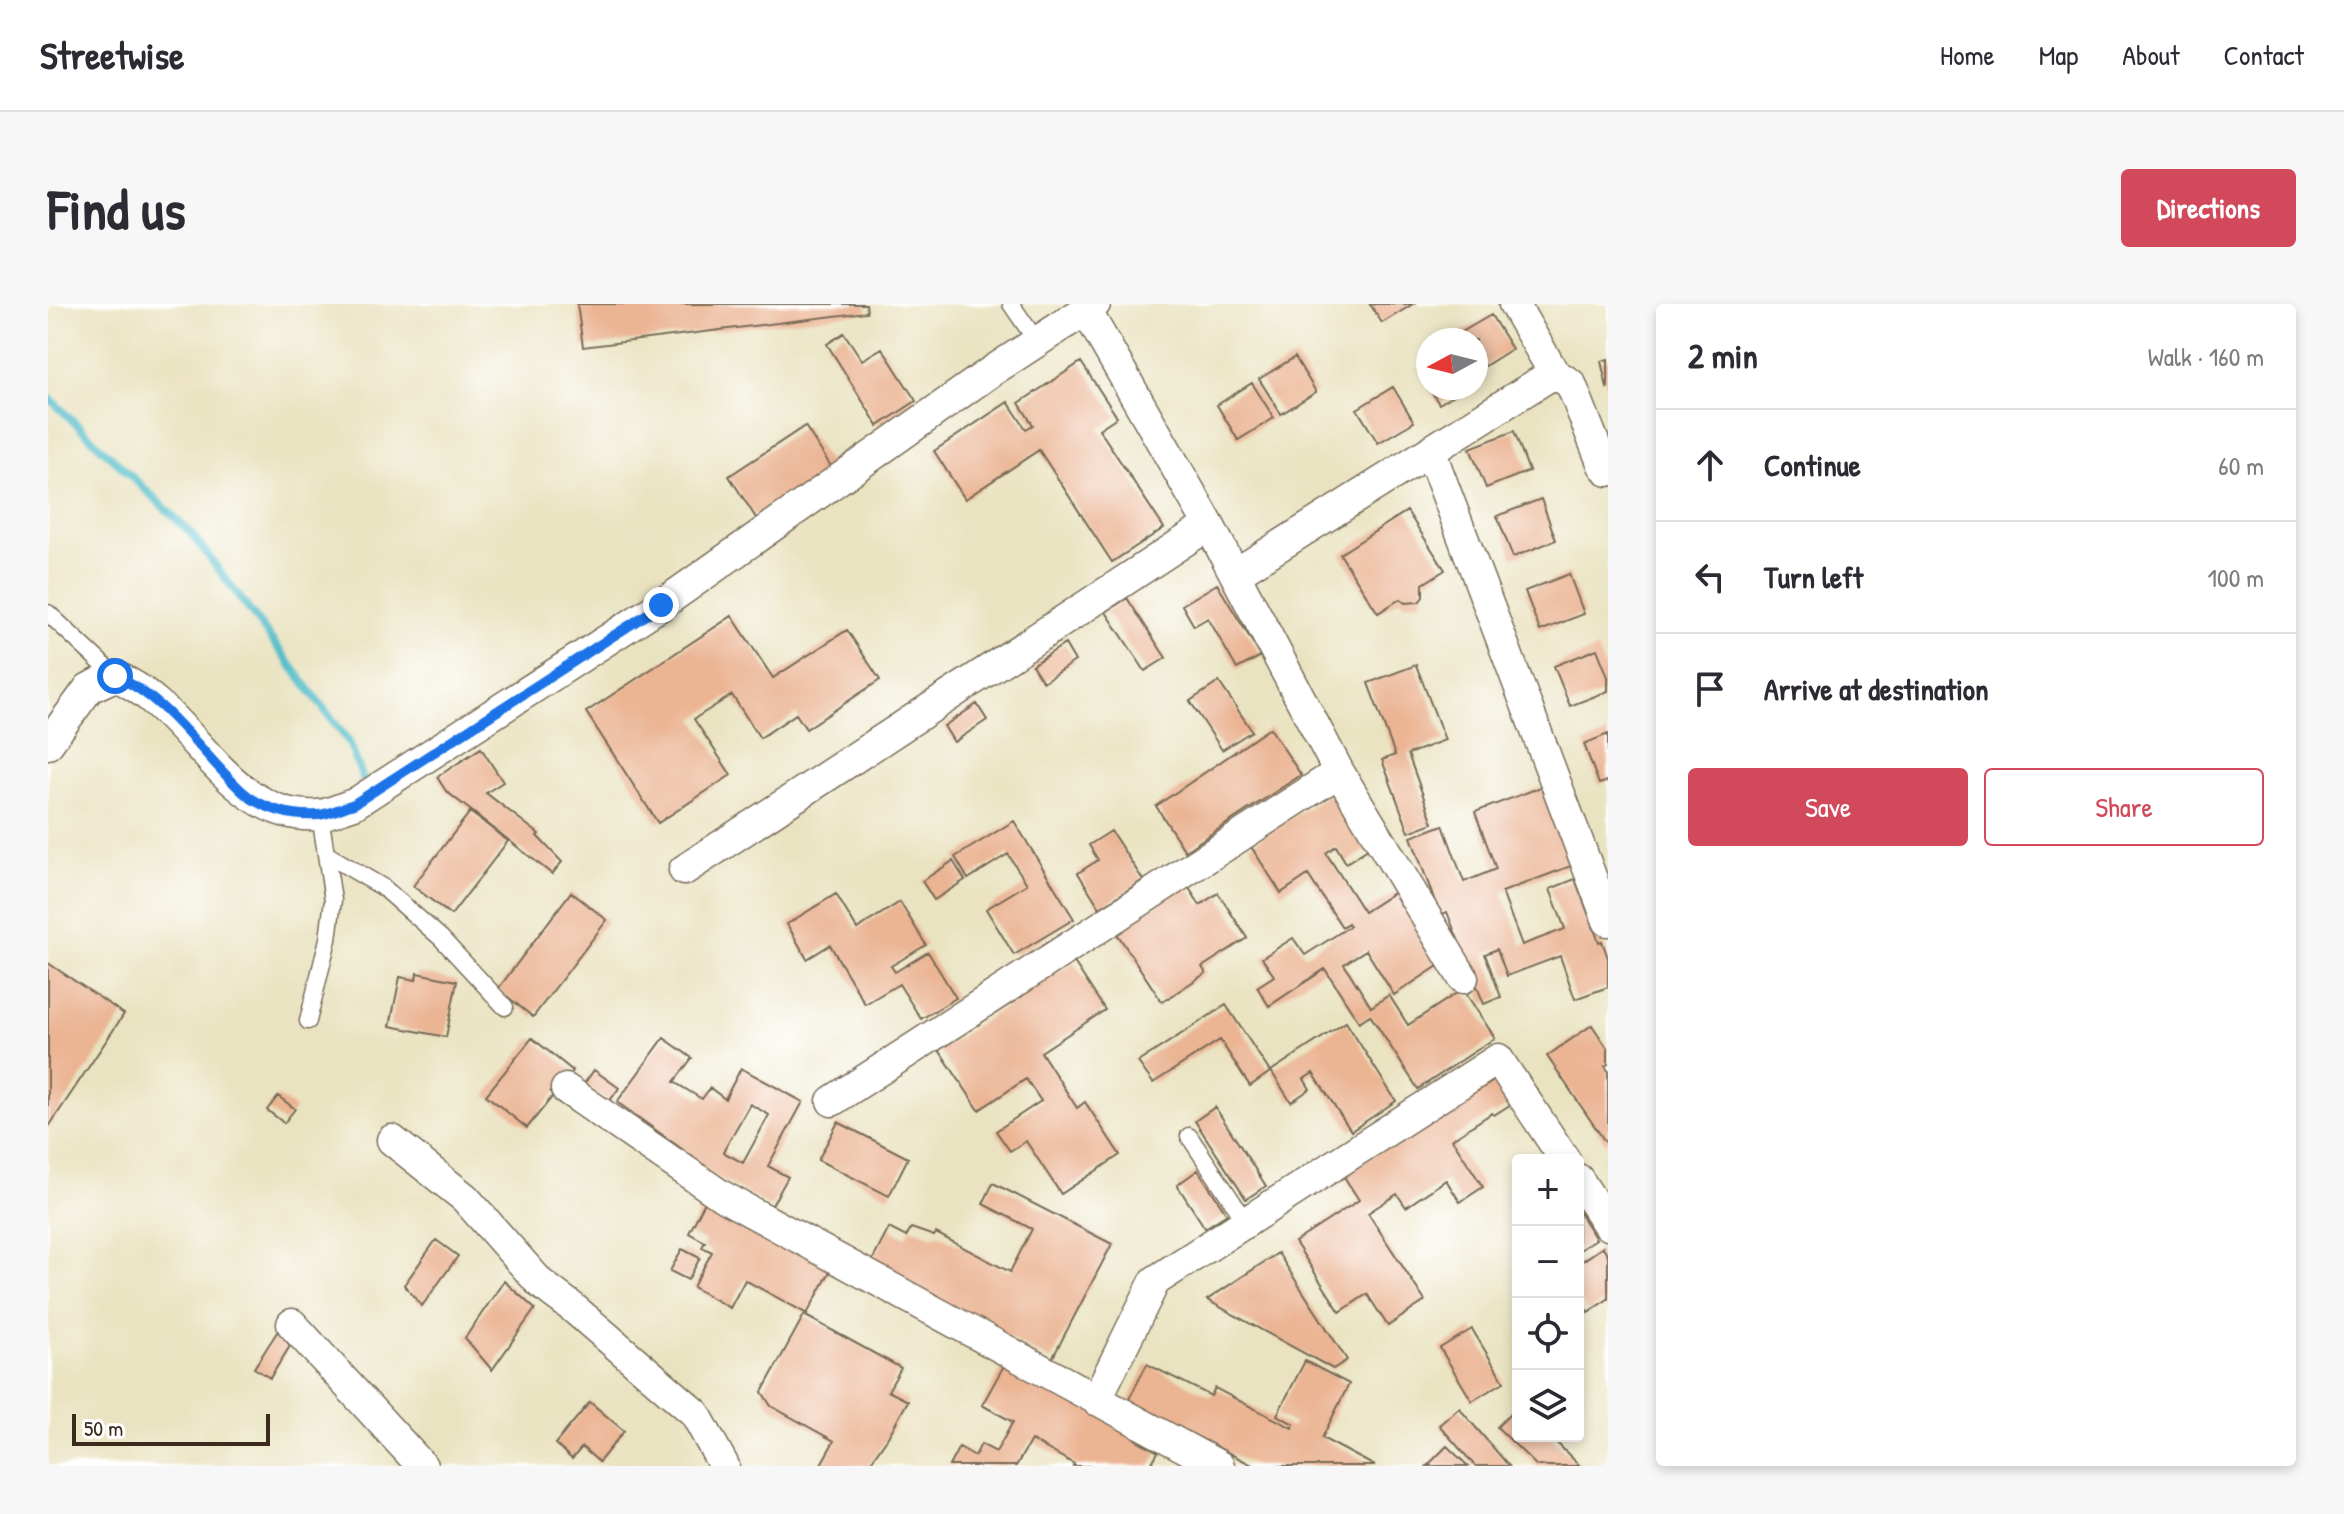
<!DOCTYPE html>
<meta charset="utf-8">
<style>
body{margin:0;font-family:"Patrick Hand",sans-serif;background:#f7f7f7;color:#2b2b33}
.controls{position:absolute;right:24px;bottom:24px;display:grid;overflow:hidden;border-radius:8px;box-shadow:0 4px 12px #0003}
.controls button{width:72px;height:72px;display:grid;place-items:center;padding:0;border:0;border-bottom:2px solid #e1e1e2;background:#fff;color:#2b2b33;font:40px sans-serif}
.compass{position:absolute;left:1368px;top:24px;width:72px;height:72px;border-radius:50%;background:#fff;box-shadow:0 4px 12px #0003;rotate:263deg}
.scale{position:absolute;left:24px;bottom:20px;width:198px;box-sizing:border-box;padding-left:8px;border:4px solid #3b2a1e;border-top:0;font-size:22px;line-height:28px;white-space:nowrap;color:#3b2a1e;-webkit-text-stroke:6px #fff;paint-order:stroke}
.stop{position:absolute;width:24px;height:24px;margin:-18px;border:6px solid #1a73e8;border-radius:50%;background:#fff}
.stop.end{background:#1a73e8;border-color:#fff;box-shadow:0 2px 8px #0008}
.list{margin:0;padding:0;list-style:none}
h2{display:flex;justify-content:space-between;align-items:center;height:104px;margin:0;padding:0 32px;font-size:34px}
h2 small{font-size:26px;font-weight:400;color:#7c7c81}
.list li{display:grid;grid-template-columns:52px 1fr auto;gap:24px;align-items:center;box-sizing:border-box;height:112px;padding:0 32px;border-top:2px solid #e1e1e2}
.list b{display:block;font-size:30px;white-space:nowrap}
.list em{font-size:26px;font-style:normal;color:#7c7c81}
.actions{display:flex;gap:16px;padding:24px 32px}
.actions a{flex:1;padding:18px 0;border:2px solid #d1495b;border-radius:8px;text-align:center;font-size:28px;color:#d1495b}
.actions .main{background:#d1495b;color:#fff}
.icon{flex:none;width:44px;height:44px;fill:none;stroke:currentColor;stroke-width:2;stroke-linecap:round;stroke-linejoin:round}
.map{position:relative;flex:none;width:1560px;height:1162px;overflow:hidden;border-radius:8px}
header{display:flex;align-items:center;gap:48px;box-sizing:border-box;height:112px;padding:0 40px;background:#fff;border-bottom:2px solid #e1e1e2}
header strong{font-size:38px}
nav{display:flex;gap:44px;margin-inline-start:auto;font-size:28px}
.intro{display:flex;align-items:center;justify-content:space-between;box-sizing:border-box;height:192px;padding:0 48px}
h1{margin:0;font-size:56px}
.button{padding:20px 36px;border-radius:8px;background:#d1495b;color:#fff;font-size:28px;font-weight:700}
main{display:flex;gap:48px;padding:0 48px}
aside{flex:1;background:#fff;border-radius:8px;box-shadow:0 4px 12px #0003}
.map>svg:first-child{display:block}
</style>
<header>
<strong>Streetwise</strong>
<nav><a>Home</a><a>Map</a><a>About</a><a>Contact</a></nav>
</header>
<div class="intro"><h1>Find us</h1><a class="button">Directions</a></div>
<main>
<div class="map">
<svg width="1560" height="1162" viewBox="0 0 1560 1162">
<rect width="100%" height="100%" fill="#fff"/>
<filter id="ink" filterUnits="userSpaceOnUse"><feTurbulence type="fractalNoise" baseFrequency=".0125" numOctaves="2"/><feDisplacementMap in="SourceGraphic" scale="16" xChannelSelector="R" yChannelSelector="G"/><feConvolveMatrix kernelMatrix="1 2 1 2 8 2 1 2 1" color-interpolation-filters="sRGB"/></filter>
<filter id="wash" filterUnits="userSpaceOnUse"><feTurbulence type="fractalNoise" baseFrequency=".006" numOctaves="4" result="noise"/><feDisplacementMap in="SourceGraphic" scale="32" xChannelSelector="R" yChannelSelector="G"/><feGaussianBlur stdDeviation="1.8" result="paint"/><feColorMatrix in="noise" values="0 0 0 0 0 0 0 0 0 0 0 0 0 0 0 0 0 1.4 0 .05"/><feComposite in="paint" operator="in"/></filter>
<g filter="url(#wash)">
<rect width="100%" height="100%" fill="#eae3c1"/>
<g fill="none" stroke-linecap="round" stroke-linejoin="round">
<path stroke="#4fbcc8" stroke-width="8" d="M0,93L143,229L301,438L315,475"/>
</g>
<g id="blocks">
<path fill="#ebb493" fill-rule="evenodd" d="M529,0H818L819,8L535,43Z
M1322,0H1365L1334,19Z
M1443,11L1464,45L1429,67L1428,36H1410L1407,32Z
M796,29L814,56L834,44L868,97L830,122L779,40Z
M1247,53L1268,88L1233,110L1211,75Z
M1560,55V83L1559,84L1553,57Z
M1033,58L1069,113L1051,125L1116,224L1064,258L991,146L917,195L886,147L960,98L978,125L985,121L971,99Z
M1380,60V82L1370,66Z
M1204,79L1226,114L1190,136L1169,101Z
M1345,83L1366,118L1330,139L1309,105Z
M1381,84H1418L1391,100Z
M757,122L786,167L710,217L681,172Z
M1466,127L1481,167L1438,184L1422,144Z
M1493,195L1508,236L1465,253L1449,212Z
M1359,207L1397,266L1375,280V293L1371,298L1357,299L1352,295L1330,309L1292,250Z
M1521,270L1536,310L1492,327L1477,287Z
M1169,280L1213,352L1189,365L1160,314L1146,322L1134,301Z
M1079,294L1118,354L1097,367L1058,308Z
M684,312L725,374L799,326L832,376L758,425L748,410L712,434L684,391L646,415L683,471L610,519L538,408Z
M1017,340L1027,357L995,378L984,361Z
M1549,345L1560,373V387L1522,402L1506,362Z
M1368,361L1397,436L1360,450L1385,519L1361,528L1334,456L1347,451L1320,379Z
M1171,378L1204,427L1174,446L1142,397Z
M929,400L939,416L906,438L896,422Z
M1222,424L1253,471L1137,547L1108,502Z
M1560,430V477L1551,480L1536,440Z
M433,444L455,478L438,489L491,530L489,532L514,558L504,570L398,487L389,473Z
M1493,483L1523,562L1454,588L1474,641L1517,625L1502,585L1527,575L1551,638L1554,637L1560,654V683L1527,695L1512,652L1459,672L1449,645L1437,650L1453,693L1436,700L1399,608L1392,611L1363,533L1395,521L1416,578L1448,565L1427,508Z
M1286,486L1323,543L1298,559L1288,542L1278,549L1316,608L1350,586L1396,658L1346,691L1318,646L1296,660L1323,703L1341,691L1360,721L1415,685L1447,734L1370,785L1322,711L1311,718L1277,665L1221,702L1209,683L1226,672L1214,654L1245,634L1257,651L1302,622L1300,619L1294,623L1260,571L1233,589L1202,541Z
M422,508L460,537L403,611L365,582Z
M966,517L1026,615L966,651L938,605L979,580L960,550L920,575L907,553Z
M1063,527L1095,576L1052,604L1030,569L1050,556L1041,541Z
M905,557L917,576L886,596L874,577Z
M1139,581L1152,601L1170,589L1199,634L1154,663L1158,669L1114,698L1068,628Z
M523,588L559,616L485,713L450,685Z
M788,590L809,625L852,598L878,641L843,662L847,668L880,648L908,694L873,715L851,680L817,700L782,641L759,655L739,620Z
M1026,658L1057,706L993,748L1029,804L1037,798L1072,851L1013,890L978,837L962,847L948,827L993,797L978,775L931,806L891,746Z
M0,659L76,710L0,824Z
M369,669L409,677L398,733L342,722L352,673L368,676Z
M1178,701L1222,768L1202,782L1172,736L1105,779L1090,758Z
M1298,718L1348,797L1303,827L1265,769L1256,775L1262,785L1243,798L1223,767Z
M1544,721L1560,745V760L1557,762L1560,767V842L1499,752Z
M484,734L525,767L479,824L438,791Z
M616,734L644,754L626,778L654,795L662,784L677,795L693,764L755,798L720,862L740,873L723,903L642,858L645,853L569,798ZM702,800L721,811L695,859L675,848Z
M546,766L571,784L561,798L536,780Z
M1452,773L1468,797L1446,811L1444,809L1404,835L1435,883L1412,898L1398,876L1358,903L1349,890L1320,909L1377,997L1340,1022L1319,990L1292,1008L1247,938L1311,896L1295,871L1428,784L1430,787Z
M230,792L247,805L236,819L219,806Z
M1167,803L1218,882L1198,895L1147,817Z
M790,818L860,854L841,892L770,856Z
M1150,866L1179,910L1157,924L1129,881Z
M945,879L1064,940L1003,1057L823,959L841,924L858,933L863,924L886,932L888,929L962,968L984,925L935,900Z
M659,894L783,966L759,1010L697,976L682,1004L645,983L664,948L654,943L657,938L641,929Z
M1530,907L1548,935L1530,947Z
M388,936L410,952L374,1002L356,981Z
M1555,943L1560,951V995L1540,1008L1530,993V960Z
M634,945L652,954L640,976L622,967Z
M1230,949L1299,1056L1285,1065L1159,996Z
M456,977L487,1005L444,1066L417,1034Z
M756,1011L853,1064L840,1087L860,1097L840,1133L820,1162H772L786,1137L723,1102L714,1088Z
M231,1025L242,1042L222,1074L206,1064Z
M1424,1025L1456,1078L1424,1097L1392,1044Z
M959,1056L1090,1131L1087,1135L1110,1148L1102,1162H1025L1026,1160L983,1136L968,1162H901L911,1143L927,1152L933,1140L948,1148L965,1118L934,1101Z
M1257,1057L1301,1080L1274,1134L1327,1162H1206L1080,1097L1099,1060L1163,1092L1167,1084L1244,1124L1246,1120L1229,1111Z
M542,1098L576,1127L551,1158L534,1143L524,1155L507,1140Z
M1470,1102V1132H1502L1532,1162H1489L1449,1123Z
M1411,1104L1461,1162H1427L1391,1121Z
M1399,1142L1420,1162H1379Z"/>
</g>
</g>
<g filter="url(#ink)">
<use href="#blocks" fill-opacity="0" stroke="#786b57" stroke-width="2"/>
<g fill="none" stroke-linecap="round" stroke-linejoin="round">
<defs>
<path id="lane" d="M963,0L989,38
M0,309L67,372
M278,550L336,584L393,634L457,703
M260,717L280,635L285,596L272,511
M1141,832L1198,918"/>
<path id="street" d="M1466,0L1506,69L1523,80L1555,161L1560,167
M1038,6L1161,221L1291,468L1415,674
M1383,149L1560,617
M1187,270L1506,69
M0,440L41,384L67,372C144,404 179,517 270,511C282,510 295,503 306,500L613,301L941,69L1047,0
M636,566L1161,221
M518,785L674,892L1171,1162
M784,797L1291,468
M344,836L417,894L492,979L524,1003L647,1109L676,1162
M1530,875L1560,921
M244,1020L374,1162
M1048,1096L1107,977L1450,755L1517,856"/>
</defs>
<use href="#lane" stroke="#786b57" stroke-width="19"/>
<use href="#street" stroke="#786b57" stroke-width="33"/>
<use href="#lane" stroke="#fff" stroke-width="16"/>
<use href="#street" stroke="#fff" stroke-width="30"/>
</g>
</g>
<g fill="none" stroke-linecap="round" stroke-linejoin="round" filter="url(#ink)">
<path stroke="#1a73e8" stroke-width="10" d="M67,372C121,395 153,450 195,488C214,505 245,513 270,511C282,510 295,503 306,500L613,301"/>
</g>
</svg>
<div class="controls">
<button>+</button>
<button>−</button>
<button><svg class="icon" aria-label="locate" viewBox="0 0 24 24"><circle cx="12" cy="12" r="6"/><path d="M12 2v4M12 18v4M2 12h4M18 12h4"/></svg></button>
<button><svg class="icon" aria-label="layers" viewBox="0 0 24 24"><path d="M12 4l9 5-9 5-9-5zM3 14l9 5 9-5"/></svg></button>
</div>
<svg class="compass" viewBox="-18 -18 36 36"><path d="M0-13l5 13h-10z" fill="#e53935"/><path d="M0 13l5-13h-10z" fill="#7c7c81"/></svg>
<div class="scale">50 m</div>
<div class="stop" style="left:67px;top:372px"></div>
<div class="stop end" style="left:613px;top:301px"></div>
</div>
<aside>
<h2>2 min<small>Walk · 160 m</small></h2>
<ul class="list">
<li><svg class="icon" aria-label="ahead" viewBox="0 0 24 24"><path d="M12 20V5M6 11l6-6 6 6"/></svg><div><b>Continue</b></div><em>60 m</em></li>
<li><svg class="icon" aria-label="left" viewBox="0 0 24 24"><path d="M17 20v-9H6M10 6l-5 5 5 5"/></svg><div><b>Turn left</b></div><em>100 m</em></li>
<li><svg class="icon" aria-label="arrive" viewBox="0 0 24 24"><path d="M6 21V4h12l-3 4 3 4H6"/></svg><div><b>Arrive at destination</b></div></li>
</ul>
<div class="actions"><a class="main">Save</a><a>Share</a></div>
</aside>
</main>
